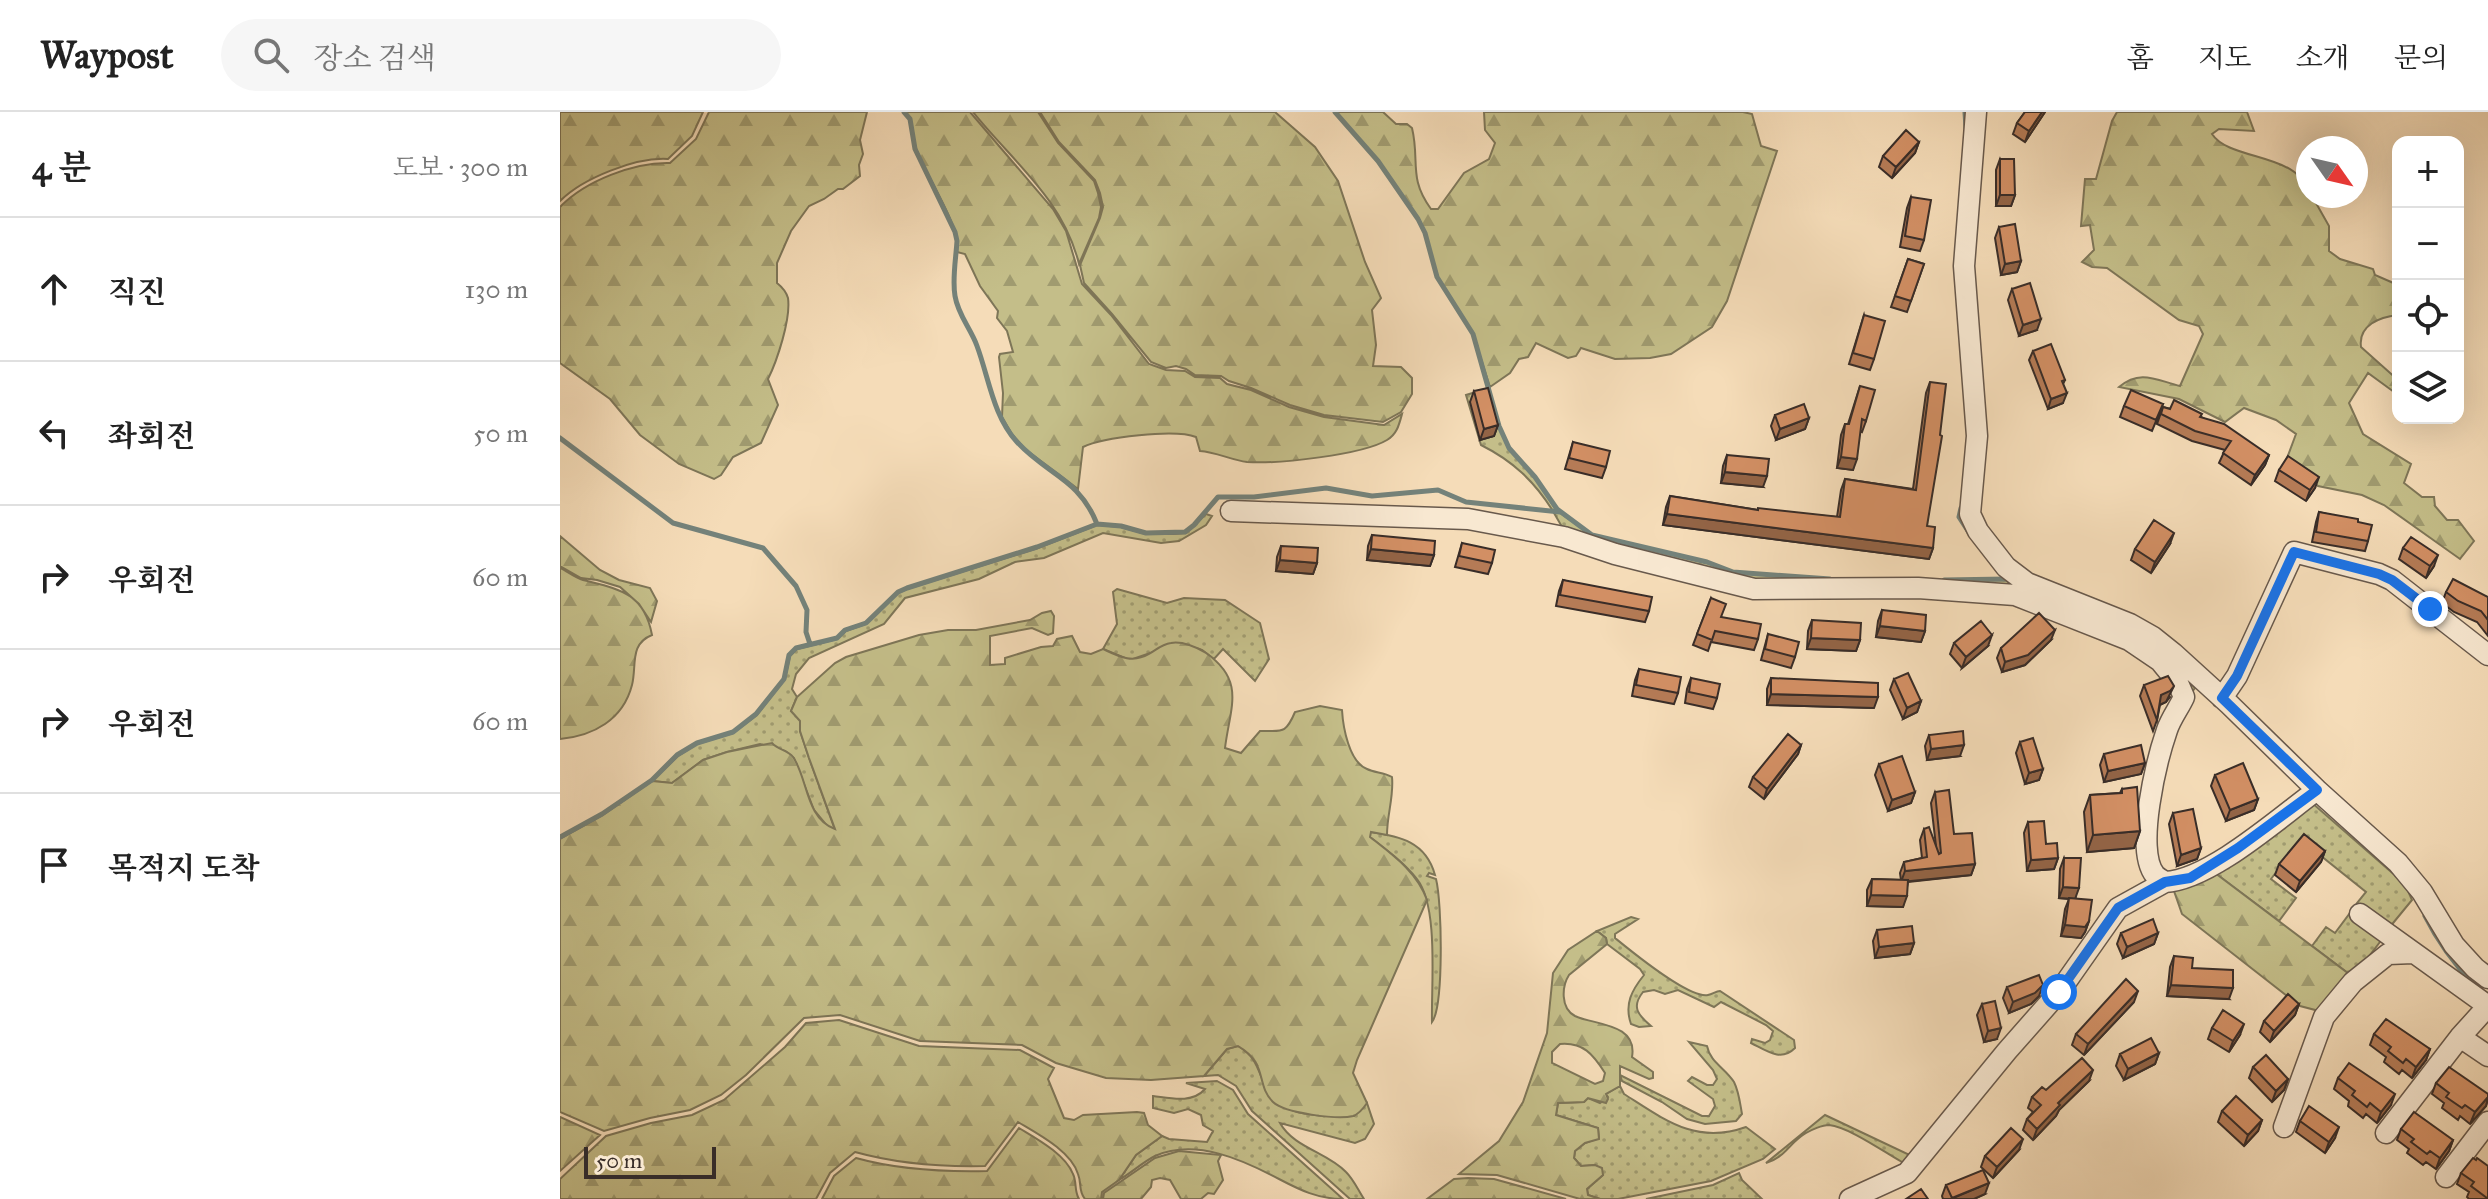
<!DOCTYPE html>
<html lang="ko">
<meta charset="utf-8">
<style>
body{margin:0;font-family:"IM FELL Great Primer","Noto Serif KR",serif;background:#f6f6f6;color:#222}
.controls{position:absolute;right:24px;top:24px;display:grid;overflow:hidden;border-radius:16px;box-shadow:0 8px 32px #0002}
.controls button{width:72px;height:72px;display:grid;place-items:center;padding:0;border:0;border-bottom:2px solid #e0e0e0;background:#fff;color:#222;font:40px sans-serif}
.compass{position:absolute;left:1736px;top:24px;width:72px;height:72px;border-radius:50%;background:#fff;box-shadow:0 8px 32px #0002;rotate:124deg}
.scale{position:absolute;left:24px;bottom:20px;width:132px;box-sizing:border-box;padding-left:8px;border:4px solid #392d28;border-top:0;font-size:22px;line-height:28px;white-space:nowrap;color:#392d28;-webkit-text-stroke:6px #f8e8d1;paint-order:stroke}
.stop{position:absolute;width:24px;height:24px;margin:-18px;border:6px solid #1a73e8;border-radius:50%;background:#fff}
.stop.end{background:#1a73e8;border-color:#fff;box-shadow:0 2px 8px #0008}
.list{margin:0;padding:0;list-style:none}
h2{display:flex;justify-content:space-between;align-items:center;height:104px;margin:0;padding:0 32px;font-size:34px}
h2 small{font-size:26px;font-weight:400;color:#767676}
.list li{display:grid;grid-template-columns:52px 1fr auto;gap:24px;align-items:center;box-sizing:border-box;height:144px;padding:0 32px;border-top:2px solid #e0e0e0}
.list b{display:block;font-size:30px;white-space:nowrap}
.list em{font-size:26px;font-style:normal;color:#767676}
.icon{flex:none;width:44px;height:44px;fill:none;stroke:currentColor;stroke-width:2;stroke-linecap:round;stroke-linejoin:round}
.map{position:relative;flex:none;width:1928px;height:1087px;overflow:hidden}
header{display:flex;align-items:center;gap:48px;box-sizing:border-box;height:112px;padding:0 40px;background:#fff;border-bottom:2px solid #e0e0e0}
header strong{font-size:38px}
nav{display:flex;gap:44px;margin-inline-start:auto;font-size:28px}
.search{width:560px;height:72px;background:#f6f6f6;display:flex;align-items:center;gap:20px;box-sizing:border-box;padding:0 28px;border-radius:44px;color:#767676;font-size:30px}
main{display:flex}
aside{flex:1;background:#fff}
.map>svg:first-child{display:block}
</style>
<header>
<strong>Waypost</strong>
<div class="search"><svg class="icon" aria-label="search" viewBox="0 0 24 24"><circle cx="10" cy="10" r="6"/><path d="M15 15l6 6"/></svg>장소 검색</div>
<nav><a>홈</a><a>지도</a><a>소개</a><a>문의</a></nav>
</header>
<main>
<aside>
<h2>4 분<small>도보 · 300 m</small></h2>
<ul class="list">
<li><svg class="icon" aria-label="ahead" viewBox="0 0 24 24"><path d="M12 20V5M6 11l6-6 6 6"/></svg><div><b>직진</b></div><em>130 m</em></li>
<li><svg class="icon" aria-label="left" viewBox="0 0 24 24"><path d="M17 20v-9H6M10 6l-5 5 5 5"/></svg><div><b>좌회전</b></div><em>50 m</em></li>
<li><svg class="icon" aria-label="right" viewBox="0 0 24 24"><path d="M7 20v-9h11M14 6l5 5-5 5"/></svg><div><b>우회전</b></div><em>60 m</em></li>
<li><svg class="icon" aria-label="right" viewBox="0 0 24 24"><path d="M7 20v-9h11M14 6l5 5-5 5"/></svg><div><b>우회전</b></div><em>60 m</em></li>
<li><svg class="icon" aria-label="arrive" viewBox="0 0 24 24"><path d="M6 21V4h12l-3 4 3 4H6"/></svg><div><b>목적지 도착</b></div></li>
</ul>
</aside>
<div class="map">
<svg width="1928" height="1087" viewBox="0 0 1928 1087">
<defs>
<pattern id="grass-dots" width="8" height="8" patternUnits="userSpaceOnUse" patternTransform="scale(2)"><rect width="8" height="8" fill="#c4be89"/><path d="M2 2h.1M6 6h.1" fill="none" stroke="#a09b70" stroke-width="1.8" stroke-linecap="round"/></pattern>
<pattern id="forest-firs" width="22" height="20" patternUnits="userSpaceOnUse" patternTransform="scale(2)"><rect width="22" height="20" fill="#c4be89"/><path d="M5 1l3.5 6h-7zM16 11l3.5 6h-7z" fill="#a09b70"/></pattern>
</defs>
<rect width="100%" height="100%" fill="#f5dcb8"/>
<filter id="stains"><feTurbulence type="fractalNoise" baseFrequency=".0025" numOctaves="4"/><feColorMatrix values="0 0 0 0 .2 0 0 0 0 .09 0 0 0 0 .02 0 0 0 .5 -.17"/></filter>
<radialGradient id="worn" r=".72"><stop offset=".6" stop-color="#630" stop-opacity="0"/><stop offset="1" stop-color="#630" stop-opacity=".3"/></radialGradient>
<path fill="url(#grass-dots)" stroke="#7e7658" stroke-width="2" d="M929,276L939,314L948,336L975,365L996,398L993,399C974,369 953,349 921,333L906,283Z
M994,401H1000L1032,423L1147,451L1173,460L1295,469L1446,468L1458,477L1604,544L1635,576L1620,595L1601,549L1455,482L1194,476L1005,420Z
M646,402L652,404L646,413L619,429L601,431L543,421L484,446L455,450L419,467L345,486L324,512L249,546L236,562L232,577L237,585L231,599L241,609L240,619L249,646L275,718L268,715L254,698L234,646L225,639L200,632L167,640L143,648L112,671L92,669L118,644L137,632L173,621L197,603L225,567L230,544L237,537L277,527L286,519L306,512L338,481L347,477L478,436L537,413L561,415L586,422H614L626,421Z
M557,477L607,491L624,486L665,488L700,511L709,547L695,569L663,537L654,547L642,538L619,531L570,548L543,537L557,512L553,480Z
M1751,690L1845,772L1852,788L1829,816L1797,791L1806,780L1741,728L1711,767L1736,786L1719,809L1655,761Z
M810,720C840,724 866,730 875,763L869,761L867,764L876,767C882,790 884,894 872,910C871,874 879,795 857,767C844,751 827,738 810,725Z
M1790,801L1823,826L1793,865L1752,834L1766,815L1775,821Z
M1071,805L1078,807L1055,822V826C1071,839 1129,887 1148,883C1153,882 1156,879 1160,879L1234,928L1235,936C1221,950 1207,939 1191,931L1192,927L1205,931L1210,928L1213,919L1206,913L1161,890L1154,895L1118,878L1105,882L1094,878L1083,880C1071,895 1078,903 1091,914L1079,915L1071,912C1064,892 1072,878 1084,863L1080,857L1047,832L1046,826L1037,819Z
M1129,930L1147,934C1150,950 1165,956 1174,970C1179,980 1180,991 1182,1002L1176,1009L1145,1012L1127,1007L1102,990L1062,969L1060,963L1142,1004H1149L1155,994L1153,987L1128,969L1132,965L1147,973H1153L1157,967L1153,958Z
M678,934C696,945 697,955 705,974C719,1006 764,1005 794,1004L807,991L814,1012L805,1027L795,1031L720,1011C734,1036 767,1040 786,1060C794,1068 798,1078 804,1087H790L692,999L676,974L658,963L644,964L667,937Z
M657,969L673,978L688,1002L783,1087C758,1087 740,1078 719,1067C683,1048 636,1026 595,1044C583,1050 571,1061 559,1068L576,1043L602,1024L609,1027L647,1030L653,1019L643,1013L641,1003L628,997L614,1001L593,996V984C610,986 632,992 645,977L626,971Z
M1060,974L1064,982C1105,1008 1136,1033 1186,1015L1215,1037L1203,1047L1151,1069L1058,1087H1040L1028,1083L1027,1077L1043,1063L1035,1053L1021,1054L1014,1046L1015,1039L1025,1031L1039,1026L1038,1016L996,1003L998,991L1024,990L1028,986L1040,991L1048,985L1046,982Z
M1265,1003L1356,1046L1345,1057L1342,1050C1324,1040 1289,1015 1269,1013C1262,1013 1251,1018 1246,1021C1229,1031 1226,1045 1206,1051Z
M1179,1061L1182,1068L1202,1087H1086L1153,1073Z"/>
<path fill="url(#forest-firs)" stroke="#7e7658" stroke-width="2" fill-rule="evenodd" d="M0,0H143L132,24L108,47C76,45 23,66 0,89Z
M149,0H307L300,28L303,42L299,53L300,64L283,77H278L264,87L249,94L231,119L217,151V171C222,175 226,179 228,186C231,207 217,249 208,267L218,293L201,331L173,345L161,363L154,367L119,352L80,323L50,287L0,251V95C25,69 74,50 110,51L136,27Z
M345,0H410L493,97L506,119L522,172L551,203L589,252L606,258L625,259L635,265L660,266L667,272L691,278L729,295L764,305L824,313L842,302C839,313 837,322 827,328C802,343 718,352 687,350C671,348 656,340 640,339L636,325C615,317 543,325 523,335L518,377L465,337L452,322L442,305L443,281L439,245L440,242L453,240L447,219L437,206L438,199L420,174L405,142L397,140C400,110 366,66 356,36C352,23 353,10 345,0Z
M413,0H478L498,31L534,69L538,81L541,95L539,106L519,152C503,87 453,50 413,0Z
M480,0H715L755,35L778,69L805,150L821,186L812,198L816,233L813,254L841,255L852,266V282L841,300L823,310L764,303L730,293L691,276L669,269L661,264L635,263L626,257L616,254L606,256L591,250L552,202L524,171L520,153L540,106L543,95L540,81L535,68L499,30Z
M775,0H823L836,12H847L852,16C860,49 848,66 871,97H878L904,61L929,47L935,31L925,18L924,0H1183L1192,2L1201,34L1217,39L1167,189L1152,215L1111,242L1090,246L1055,247L1021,236L1016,244L1008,246L976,231L968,245L959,247L950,261L930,275L913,222L878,165L865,121L859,107L819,49Z
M1557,0H1687L1694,19L1659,17L1652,22C1670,50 1744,40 1748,84H1752L1769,114V139L1780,147L1813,157L1815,163L1838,173V203C1820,205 1798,213 1801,235L1838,268L1834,280L1808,261L1789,291L1803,322L1851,352L1844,371L1862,385H1874L1875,394L1887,408H1898L1914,429L1900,447L1824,393L1802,383L1758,374L1726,349L1736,322L1716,308L1684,296L1665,310L1619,287L1559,275C1580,257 1596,268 1620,274L1643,222L1639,214L1619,208L1547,156L1532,155L1522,150L1534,138L1530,113L1521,114L1525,67H1536L1552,9Z
M0,424L40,458L59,468L90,476L97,489L91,510L79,492L60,475L37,468L21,466L0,454Z
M0,456C7,459 15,466 23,468C58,477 84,480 92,523C69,532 77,554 72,573C63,608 33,624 0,627Z
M491,499L494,504L493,521L488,523L472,516L430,524V553L445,552V546L481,535L493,534L497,527L512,524L520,540L531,542L543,537C558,544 572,552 589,542C596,538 602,532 611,531C622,529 637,535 646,541C686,569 670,595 665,636L681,641L700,619C721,618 725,624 735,600L760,594L782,598C783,615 789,650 807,657C815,661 824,660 832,665C834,685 827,702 827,723L811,720L810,725C833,743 857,760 867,788L797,948L793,961L807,991C803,997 799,1002 793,1004C778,1008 724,1001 713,990C695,972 709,952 678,934L667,937L644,964L591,968L546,966L496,951L462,933L360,929L280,903L244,906L186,963L161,983L130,998L90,1006L44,1019L0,1000V727L43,703L92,669L112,671L143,648L167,640L212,631C218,638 228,638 233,645C248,666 245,706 275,717L249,646L240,619V609L231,599L237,585L275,551L286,545L359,523L388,518H416L470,508L482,501Z
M1655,761L1793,865L1763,900L1740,894L1622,802L1614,779Z
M1037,819L1046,826L1047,832L1009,863C1002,874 1000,896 1015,904C1034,913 1078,911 1072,945L1093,960V966L1089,967L1060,954V974L1046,982L1048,987L1046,991L1028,986L1024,990L998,991L996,1003L1038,1016L1039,1027L1025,1031L1015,1039L1014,1046L1021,1054L1035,1053L1042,1056L1043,1063L1027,1077L1028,1083L1040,1087H1020L937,1063L899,1062L939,1029L963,990L987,921L993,861L1008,838ZM1000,932C1023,930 1033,942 1045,961L1043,969L1035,972L992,951V940Z
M279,908L359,934L460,938L494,956L488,967L504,1006L514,1008L523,1003L577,1000L584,1001L588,1013L602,1024L576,1043L559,1068L542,1080L541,1087H525C518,1079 522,1072 518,1062C511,1039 478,1022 458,1010L425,1054C380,1055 338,1052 295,1040L270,1061L256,1087H0V1067L46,1024L91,1011L132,1003L164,988L225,935L246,911Z
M0,1005L40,1023L0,1059Z
M459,1016C477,1027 505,1042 513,1062C517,1070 514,1079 519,1087H262L274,1064L296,1046C339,1058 383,1060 427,1059Z
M619,1039L661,1043L658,1049L663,1068L654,1082L648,1081L641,1087H621L610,1068L600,1066L592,1068L591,1075L581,1087H543L544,1081L595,1046Z
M908,1066L934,1067L1006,1087H867L894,1067Z"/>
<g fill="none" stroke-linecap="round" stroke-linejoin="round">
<path stroke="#74827a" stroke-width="5" d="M344,0L350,7L355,37L395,120L397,129C396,146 392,167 395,184C398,203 411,217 417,234C429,266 433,304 457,330C487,363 519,366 537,412
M775,0L818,49L858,107L865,121L877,165L913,222L939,314L949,336L975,365L997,397L1032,423L1147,450L1173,460L1270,467
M1405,0L1406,16
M0,326L113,411L203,436L236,474L247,498L246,520L250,532
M1401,396L1399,405L1410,422
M1384,468L1447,467
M0,725L42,702L92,668L117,643L137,631L173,620L196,602L224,567L229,543L236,536L277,526L285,518L306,511L338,480L347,476L477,435L537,412L561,414L586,421L625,420L634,413L658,385H694L766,376L812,384L878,378L906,390L1000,400
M1865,804C1878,830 1895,853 1915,874"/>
<defs>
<path id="street" d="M1416,0L1404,154L1417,324L1410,402L1418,419L1446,455L1467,471L1570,512L1593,525L1613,541L1669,592L1757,678L1838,751L1862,780L1894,833L1915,856L1928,866
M671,399L908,407L1004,425L1055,442L1194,477L1358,476L1455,483L1569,528L1600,549L1618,571L1624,585C1619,596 1611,606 1607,618C1597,647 1574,738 1595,763C1598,766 1602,768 1605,770C1650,768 1720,705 1757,678
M1662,586L1677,564L1734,440L1819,462L1832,468L1928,543
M1800,802L1928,894
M1900,925L1928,944
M1724,1015L1764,905L1793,870L1828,842L1853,841
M1826,1021L1900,925L1928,894
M1886,1065L1928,1010
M1290,1087L1347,1061L1447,939L1499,880L1558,796L1605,770"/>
</defs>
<use href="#street" stroke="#68594c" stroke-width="23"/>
<use href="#street" stroke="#f8e8d1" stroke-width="20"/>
</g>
<path fill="#b57b56" stroke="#392d28" stroke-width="2" d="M1465,0H1485L1465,30L1453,22L1457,11Z
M1359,30L1355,41L1332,66L1319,55L1323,44Z
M1440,47L1455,83L1451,94H1436V58Z
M1351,85L1364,128L1360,139L1340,135L1347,96Z
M1439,115L1461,149L1457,160L1441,163L1435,126Z
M1348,147L1364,152L1347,200L1331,195Z
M1452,177L1477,218L1459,224L1448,188Z
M1304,203L1314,247L1310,258L1289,252Z
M1473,239L1505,268L1503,272V291L1488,297L1469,248Z
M1370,270L1367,414L1373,436L1369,447L1103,413L1106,395L1110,384L1198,398L1277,405L1281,378L1285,367L1353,377L1366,281Z
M1300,274L1306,309L1302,320L1300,319L1293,358L1277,356L1281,323L1285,312H1288Z
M914,279L938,313L934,324L920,328L910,290Z
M1603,292L1592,319L1560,305L1564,294Z
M1603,295L1641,305L1709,343L1705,353L1691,373L1659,351L1665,338L1632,329L1597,312Z
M1215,303L1249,306L1245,317L1216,328L1211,314Z
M1013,330L1046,355L1042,366L1005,357Z
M1167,343L1203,375L1161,371L1163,354Z
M1719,358L1755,376L1746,389L1715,369Z
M1759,400L1798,410L1808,429L1805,439L1752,430L1756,410Z
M812,423L874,443L870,454L807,448L808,434Z
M902,431L932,451L928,462L895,455Z
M1610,432L1591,461L1571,448L1575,437Z
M721,434L757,451L753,462L716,459L717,445Z
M1843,436L1874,454L1866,466L1839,447Z
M1003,468L1089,499L1085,510L996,494L999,479Z
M1886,480L1928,485V524L1917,510L1894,500L1882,491Z
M1151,486L1161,505L1198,527L1194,538L1151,530L1148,539L1133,533Z
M1322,498L1365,519L1361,530L1316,525L1318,509Z
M1252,508L1300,528L1296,539L1247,537L1248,519Z
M1208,522L1235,545L1231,556L1201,548Z
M1491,528L1465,553L1442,560L1437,546L1441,536Z
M1394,531L1428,534L1402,556L1390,542Z
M1079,557L1118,581L1114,592L1072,584L1075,568Z
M1131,566L1157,586L1153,597L1125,591L1127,577Z
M1211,566L1314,596L1207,593V577Z
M1334,567L1361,589L1357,600L1343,607L1330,578Z
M1584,573L1610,585L1606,590L1600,593L1597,608L1593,619L1580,584Z
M1369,623L1400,644L1367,648L1365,634Z
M1460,630L1483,657L1479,668L1465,672L1456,641Z
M1241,633L1238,642L1204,687L1189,675L1193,665Z
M1544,642L1585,651L1581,662L1544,670L1540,653Z
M1319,652L1355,680L1351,691L1328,699L1315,663Z
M1655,663L1698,687L1694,698L1666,709L1651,674Z
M1562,677L1580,719L1574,736L1527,740L1524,700L1530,683L1560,681Z
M1375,680L1394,722L1415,752L1411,763L1348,770L1343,795L1307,794V778L1312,767L1341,768L1340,761L1344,750L1362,746L1360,728L1364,717L1376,734L1371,691Z
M1613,701L1641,736L1637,747L1617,754L1609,712Z
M1468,710L1498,746L1494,757L1467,759L1464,721Z
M1765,739L1761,750L1736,780L1715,763L1719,752Z
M1504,746L1516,787L1529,809L1525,820L1521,826L1501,824L1505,797L1509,787L1499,786L1500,757Z
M1317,818L1354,831L1350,842L1315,846L1313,829Z
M1561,821H1598L1594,832L1563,846L1557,832Z
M1614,844L1632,856L1669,887L1607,884L1610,855Z
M1447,875L1479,884L1471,892L1449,901L1443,886Z
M1574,890L1524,943L1512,933L1516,922Z
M1422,892L1437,927L1424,930L1417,903Z
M1739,892L1735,903L1710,930L1700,920L1704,909Z
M1652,916L1680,923L1669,940L1648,927Z
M1814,922L1870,937L1866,948L1852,966L1842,958L1839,962L1824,950L1826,945L1810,933Z
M1599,941L1595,952L1564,968L1556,954L1560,942Z
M1693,955L1728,967L1724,978L1712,990L1689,966Z
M1778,966L1831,993L1817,1011L1806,1002L1803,1006L1788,994L1789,989L1774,977Z
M1529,969L1499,998L1496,1004L1473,1028L1463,1018L1467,1007L1473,1000L1468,996L1472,985L1486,978Z
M1876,971L1928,982V987L1926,994L1910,1012L1900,1004L1898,1008L1882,996L1884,991L1872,982Z
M1662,999L1702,1008L1698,1019L1684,1034L1658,1010Z
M1740,1009L1775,1026L1765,1041L1736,1020Z
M1841,1017L1893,1028L1889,1039L1876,1057L1866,1050L1863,1053L1847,1041L1849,1037L1837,1028Z
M1459,1038L1433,1066L1421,1055L1425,1044Z
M1928,1054V1087H1909L1907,1085L1909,1080L1897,1072L1901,1061Z
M1386,1073L1425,1082L1414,1087H1383L1382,1084Z"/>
<path fill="#936446" stroke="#392d28" stroke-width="2" d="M1482,0H1485L1465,30L1469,19Z
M1359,30L1355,41L1332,66L1336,55Z
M1440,83H1455L1451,94H1436Z
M1461,149L1457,160L1441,163L1445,152Z
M1481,207L1477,218L1459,224L1463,213Z
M1507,281L1503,291L1488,297L1491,287Z
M1249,306L1245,317L1216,328L1220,317Z
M938,313L934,324L920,328L924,317Z
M1709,343L1705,353L1691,373L1695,363Z
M1281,345L1297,347L1293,358L1277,356Z
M1165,360L1207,364L1203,375L1161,371Z
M1759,365L1755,376L1746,389L1750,378Z
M1107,402L1373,436L1369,447L1103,413Z
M1614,421L1610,432L1591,461L1595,450Z
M811,437L874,443L870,454L807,448Z
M1878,443L1874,454L1866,466L1870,454Z
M720,448L757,451L753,462L716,459Z
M1320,514L1365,519L1361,530L1316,525Z
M1495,518L1491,528L1465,553L1442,560L1445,550Z
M1432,523L1428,534L1402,556L1406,545Z
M1251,526L1300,528L1296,539L1247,537Z
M1614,574L1606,590L1597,594L1601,583Z
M1211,582L1318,585L1314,596L1207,593Z
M1361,589L1357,600L1343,607L1347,596Z
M1241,633L1238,642L1204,687L1207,677Z
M1404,633L1400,644L1367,648L1371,637Z
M1585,651L1581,662L1544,670L1548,659Z
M1483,657L1479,668L1465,672L1469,661Z
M1355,680L1351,691L1328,699L1332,688Z
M1698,687L1694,698L1666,709L1670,698Z
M1580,719L1574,736L1527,740L1533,723Z
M1641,736L1637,747L1617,754L1621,743Z
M1765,739L1761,750L1736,780L1740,769Z
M1498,746L1494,757L1467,759L1471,748Z
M1415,752L1411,763L1341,770L1345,759Z
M1503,775L1519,776L1515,787L1499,786Z
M1311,783L1347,784L1343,795L1307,794Z
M1529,809L1525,820L1521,826L1501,824L1505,813Z
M1598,821L1594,832L1563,846L1567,835Z
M1354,831L1350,842L1315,846L1319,835Z
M1483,873L1479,884L1471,892L1449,901L1453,890Z
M1611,873L1673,876L1669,887L1607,884Z
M1578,879L1574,890L1524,943L1528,932Z
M1739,892L1735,903L1710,930L1714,919Z
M1684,912L1680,923L1669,940L1673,929Z
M1441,916L1437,927L1424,930L1428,919Z
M1870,937L1866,948L1852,966L1856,955Z
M1599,941L1595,952L1564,968L1568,957Z
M1533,958L1529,969L1499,998L1496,1004L1473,1028L1477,1017L1498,991Z
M1728,967L1724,978L1712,990L1716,979Z
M1835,982L1831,993L1817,1011L1821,1000Z
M1928,985L1926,994L1910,1012L1915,1000Z
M1702,1008L1698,1019L1684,1034L1688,1023Z
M1779,1015L1775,1026L1765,1041L1769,1030Z
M1463,1027L1459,1038L1433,1066L1437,1055Z
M1893,1028L1889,1039L1876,1057L1880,1046Z
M1429,1071L1425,1082L1414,1087H1391Z"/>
<path fill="#d28f64" stroke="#392d28" stroke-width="2" d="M1465,0H1482L1469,19L1457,11Z
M1346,18L1359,30L1336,55L1323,44Z
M1440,47H1454L1455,83H1440Z
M1351,85L1371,88L1364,128L1345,124Z
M1455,112L1461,149L1445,152L1439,115Z
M1348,147L1364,152L1351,189L1335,184Z
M1470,171L1481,207L1463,213L1452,177Z
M1304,203L1325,209L1314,247L1293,241Z
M1491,232L1505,268L1502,269L1507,281L1491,287L1473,239Z
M1370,270L1386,272L1380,323L1382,324L1367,414L1375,415L1373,436L1107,402L1110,384L1198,398V396L1280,405L1285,367L1356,378Z
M1300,274L1315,278L1306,309L1302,307L1297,347L1281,345L1285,312H1289Z
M928,276L938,313L924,317L914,279Z
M1571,278L1603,292L1596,308L1564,294Z
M1614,288L1642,302L1640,305L1664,312L1709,343L1695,363L1663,341L1671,329L1635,319L1601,302L1603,295L1610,297Z
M1244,292L1249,306L1220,317L1215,303Z
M1013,330L1050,339L1046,355L1009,346Z
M1167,343L1209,347L1207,364L1165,360Z
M1728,344L1759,365L1750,378L1719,358Z
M1759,400L1798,407V410L1812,413L1808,429L1756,420Z
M1594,408L1614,421L1595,450L1575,437Z
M812,423L875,429L874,443L811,437Z
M1851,425L1878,443L1870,454L1843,436Z
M902,431L935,438L932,451L899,444Z
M721,434L758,436L757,451L720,448Z
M1893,467L1928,485V508L1921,499L1898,489L1886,480Z
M1003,468L1092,485L1089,499L1000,483Z
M1151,486L1166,492L1161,505L1201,512L1198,527L1155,519L1152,528L1137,522Z
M1322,498L1366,503L1365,519L1320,514Z
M1479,501L1495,518L1468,543L1445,550L1441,536Z
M1252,508L1301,511L1300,528L1251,526Z
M1421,509L1432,523L1406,545L1394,531Z
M1208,522L1239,530L1235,545L1205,537Z
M1079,557L1121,565L1118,581L1076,573Z
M1348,561L1361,589L1347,596L1334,567Z
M1608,564L1614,574L1610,579L1601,583L1597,608L1584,573Z
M1131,566L1160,572L1157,586L1129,580Z
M1211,566L1318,571V585L1211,582Z
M1403,619L1404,633L1371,637L1369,623Z
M1228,622L1241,633L1207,677L1193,665Z
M1473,626L1483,657L1469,661L1460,630Z
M1581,633L1585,651L1548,659L1544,642Z
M1342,644L1355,680L1332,688L1319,652Z
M1683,651L1698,687L1670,698L1655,663Z
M1577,675L1580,719L1533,723L1530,683L1562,681V677Z
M1389,678L1394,722L1412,721L1415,752L1345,759L1344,750L1367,745L1364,717L1369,715L1379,742L1381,741L1375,680Z
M1633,697L1641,736L1621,743L1613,701Z
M1484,709L1486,732L1497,731L1498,746L1471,748L1468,710Z
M1744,722L1765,739L1740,769L1719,752Z
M1504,746H1521L1519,776L1503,775Z
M1312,767L1348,768L1347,784L1311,783Z
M1509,786L1532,788L1529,809L1525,815L1505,813Z
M1593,807L1598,821L1567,835L1561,821Z
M1352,814L1354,831L1319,835L1317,818Z
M1614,844L1633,846L1632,856L1673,858V876L1611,873Z
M1479,863L1483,873L1475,881L1453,890L1447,875Z
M1566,867L1578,879L1528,932L1516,922Z
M1728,882L1739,892L1714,919L1704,909Z
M1435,889L1441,916L1428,919L1422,892Z
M1663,898L1684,912L1673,929L1652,916Z
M1826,907L1870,937L1856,955L1846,947L1843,951L1828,939L1831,935L1814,922Z
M1591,926L1599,941L1568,957L1560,942Z
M1706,943L1728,967L1716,979L1693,955Z
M1522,946L1533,958L1498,991L1500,993L1477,1017L1467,1007L1481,993L1472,985L1482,975L1486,978Z
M1789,951L1835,982L1821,1000L1810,991L1807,995L1792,983L1795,979L1778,966Z
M1889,955L1928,982V985L1915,1000L1905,993L1902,996L1886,985L1889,981L1876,971Z
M1676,984L1702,1008L1688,1023L1662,999Z
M1749,994L1779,1015L1769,1030L1740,1009Z
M1854,1000L1893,1028L1880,1046L1870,1039L1867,1042L1851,1030L1854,1027L1841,1017Z
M1451,1016L1463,1027L1437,1055L1425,1044Z
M1913,1046L1916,1048L1917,1046L1928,1054V1085L1927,1086L1911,1074L1914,1070L1901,1061Z
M1423,1058L1429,1071L1392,1086L1386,1073Z
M1361,1077L1368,1087H1346Z"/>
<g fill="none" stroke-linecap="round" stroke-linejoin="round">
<path stroke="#1a73e8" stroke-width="10" d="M1499,880L1558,796L1605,770L1630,766L1678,736L1757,678L1662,586L1677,564L1734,440L1819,462L1832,468L1870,497"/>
</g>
<rect width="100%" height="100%" filter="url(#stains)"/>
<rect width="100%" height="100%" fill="url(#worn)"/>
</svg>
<div class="controls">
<button>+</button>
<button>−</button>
<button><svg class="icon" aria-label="locate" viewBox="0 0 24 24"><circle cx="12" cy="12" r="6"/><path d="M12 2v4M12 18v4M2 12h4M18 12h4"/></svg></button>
<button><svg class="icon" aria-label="layers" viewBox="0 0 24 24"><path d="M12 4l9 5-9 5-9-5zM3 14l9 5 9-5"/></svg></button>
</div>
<svg class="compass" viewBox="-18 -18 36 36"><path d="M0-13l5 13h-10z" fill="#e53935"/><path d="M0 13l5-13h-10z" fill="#767676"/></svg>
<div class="scale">50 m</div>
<div class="stop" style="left:1499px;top:880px"></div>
<div class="stop end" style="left:1870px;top:497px"></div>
</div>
</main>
